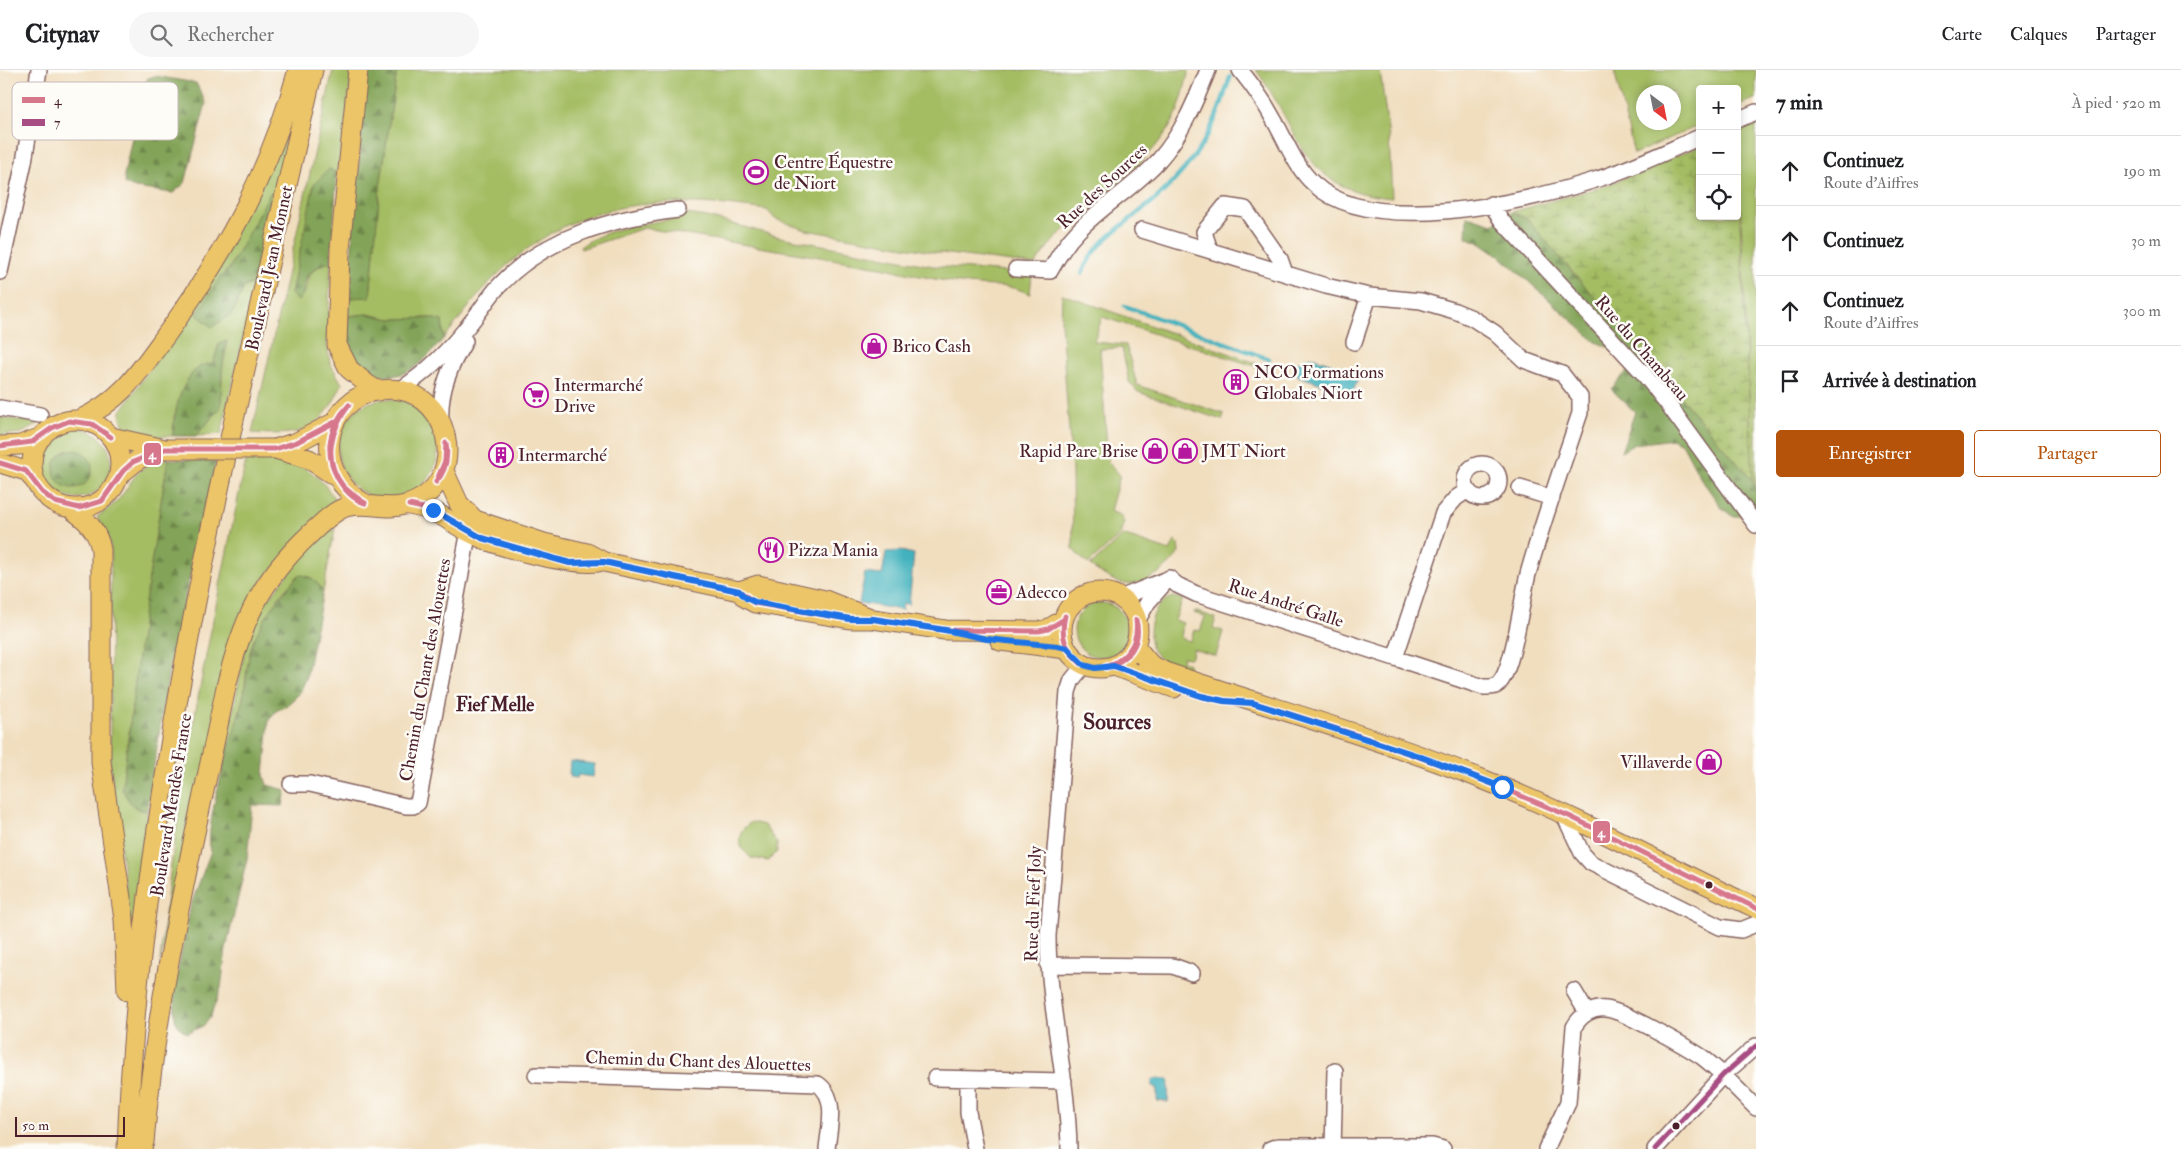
<!DOCTYPE html>
<html lang="fr">
<meta charset="utf-8">
<style>
body{margin:0;font-family:"IM FELL Double Pica",serif;background:#f6f6f6;color:#202124}
.controls{position:absolute;right:15px;top:15px;display:grid;overflow:hidden;border-radius:5px;box-shadow:0 2px 8px #0003}
.controls button{width:45px;height:45px;display:grid;place-items:center;padding:0;border:0;border-bottom:1px solid #e0e0e0;background:#fff;color:#202124;font:25px sans-serif}
.compass{position:absolute;left:1636px;top:15px;width:45px;height:45px;border-radius:50%;background:#fff;box-shadow:0 2px 8px #0003;rotate:148deg}
.scale{position:absolute;left:15px;bottom:12px;width:110px;box-sizing:border-box;padding-left:5px;border:2px solid #4a1f2b;border-top:0;font-size:14px;line-height:18px;white-space:nowrap;color:#4a1f2b;-webkit-text-stroke:4px #fdfcf7;paint-order:stroke}
.stop{position:absolute;width:15px;height:15px;margin:-11px;border:4px solid #1a73e8;border-radius:50%;background:#fff}
.stop.end{background:#1a73e8;border-color:#fff;box-shadow:0 1px 5px #0008}
.list{margin:0;padding:0;list-style:none}
h2{display:flex;justify-content:space-between;align-items:center;height:65px;margin:0;padding:0 20px;font-size:21px}
h2 small{font-size:16px;font-weight:400;color:#757577}
.list li{display:grid;grid-template-columns:32px 1fr auto;gap:15px;align-items:center;box-sizing:border-box;height:70px;padding:0 20px;border-top:1px solid #e0e0e0}
.list b{display:block;font-size:19px;white-space:nowrap}
.list p{margin:0;font-size:16px;white-space:nowrap;color:#757577}
.list em{font-size:16px;font-style:normal;color:#757577}
.actions{display:flex;gap:10px;padding:15px 20px}
.actions a{flex:1;padding:11px 0;border:1px solid #b45309;border-radius:5px;text-align:center;font-size:18px;color:#b45309}
.actions .main{background:#b45309;color:#fff}
.icon{flex:none;width:28px;height:28px;fill:none;stroke:currentColor;stroke-width:2;stroke-linecap:round;stroke-linejoin:round}
.map{position:relative;flex:none;width:1756px;height:1079px;overflow:hidden}
header{display:flex;align-items:center;gap:30px;box-sizing:border-box;height:70px;padding:0 25px;background:#fff;border-bottom:1px solid #e0e0e0}
header strong{font-size:24px}
nav{display:flex;gap:28px;margin-inline-start:auto;font-size:18px}
.search{width:350px;height:45px;background:#f6f6f6;display:flex;align-items:center;gap:12px;box-sizing:border-box;padding:0 18px;border-radius:28px;color:#757577;font-size:19px}
main{display:flex}
aside{flex:1;background:#fff}
.map>svg:first-child{display:block}
</style>
<header>
<strong>Citynav</strong>
<div class="search"><svg class="icon" aria-label="search" viewBox="0 0 24 24"><circle cx="10" cy="10" r="6"/><path d="M15 15l6 6"/></svg>Rechercher</div>
<nav><a>Carte</a><a>Calques</a><a>Partager</a></nav>
</header>
<main>
<div class="map">
<svg width="1756" height="1079" viewBox="0 0 1756 1079">
<defs>
<pattern id="forest-firs" width="22" height="20" patternUnits="userSpaceOnUse" patternTransform="scale(1.25)"><rect width="22" height="20" fill="#83a459"/><path d="M5 1l3.5 6h-7zM16 11l3.5 6h-7z" fill="#6d854a"/></pattern>
<pattern id="wetland-marsh" width="20" height="14" patternUnits="userSpaceOnUse" patternTransform="scale(1.25)"><rect width="20" height="14" fill="#a4bd63"/><path d="M1 5h8M5 5V1M11 12h8M15 12V8" fill="none" stroke="#889952"/></pattern>
</defs>
<rect width="100%" height="100%" fill="#fdfcf7"/>
<filter id="ink" filterUnits="userSpaceOnUse"><feTurbulence type="fractalNoise" baseFrequency=".02" numOctaves="2"/><feDisplacementMap in="SourceGraphic" scale="10" xChannelSelector="R" yChannelSelector="G"/><feConvolveMatrix kernelMatrix="1 2 1 2 8 2 1 2 1" color-interpolation-filters="sRGB"/></filter>
<filter id="wash" filterUnits="userSpaceOnUse"><feTurbulence type="fractalNoise" baseFrequency=".0096" numOctaves="4" result="noise"/><feDisplacementMap in="SourceGraphic" scale="20" xChannelSelector="R" yChannelSelector="G"/><feGaussianBlur stdDeviation="1.12" result="paint"/><feColorMatrix in="noise" values="0 0 0 0 0 0 0 0 0 0 0 0 0 0 0 0 0 1.4 0 .05"/><feComposite in="paint" operator="in"/></filter>
<g filter="url(#wash)">
<rect width="100%" height="100%" fill="#f1debf"/>
<path fill="#a4bd63" stroke="#776e47" fill-rule="evenodd" d="M333,0H352L345,57L337,103L329,99L301,177L291,224L305,223C306,206 313,196 331,192L327,274L330,293L342,314C320,363 302,366 252,363Z
M397,0H1189C1184,19 1180,42 1169,58C1134,113 1069,140 1035,195L933,182L806,160L775,149L767,140C666,126 583,125 503,199C481,219 463,245 444,268L442,251L431,248L390,249L367,244L348,246L350,228L370,226L380,117Z
M1256,0H1380L1389,68L1392,128C1299,120 1303,63 1256,0Z
M1614,0H1756V28L1737,37V19H1700V55L1634,84ZM1644,22H1674V52H1644Z
M300,12L290,62L274,125L271,123L229,199L220,207L232,244L244,217L256,212L221,364L196,366L221,337L222,301L227,272L219,274L213,293L184,317L174,347L173,366C153,366 118,370 121,341L216,203Z
M1756,51V418L1753,411L1737,59Z
M687,144L708,147L780,167L933,196L1032,204L1030,224C1008,214 1001,217 978,215C947,212 916,206 886,198L644,158L581,179L580,177C607,157 645,154 677,148L678,145Z
M1062,224L1270,298L1267,300L1102,247L1094,272L1126,275L1137,315L1224,344L1222,350L1138,322L1129,312L1122,278L1100,279L1108,392L1120,405L1110,441L1120,445L1124,452L1120,465L1088,494L1076,483L1073,478L1072,402L1061,252Z
M338 379a50 50 0 1 1 100 0a50 50 0 1 1-100 0Z
M0,347L4,348L39,353L22,363L0,365Z
M41 393a35 35 0 1 1 70 0a35 35 0 1 1-70 0Z
M168,389L144,539L122,719C129,731 132,740 147,741L132,870L110,693L111,479L108,465L97,447C102,443 108,439 113,435C134,416 132,393 168,389Z
M246,390C293,391 311,390 337,433L262,510L160,892C176,722 211,557 246,390Z
M335,459L323,522L319,515L299,505L279,527L253,572L248,592L243,628L217,727L245,579L263,536L310,477L326,461Z
M1123,465L1170,481L1175,471L1178,474L1179,482C1171,497 1144,516 1126,514C1114,513 1100,502 1090,496Z
M1172,527L1183,529L1175,550L1183,553L1181,568L1190,571L1194,560L1200,561L1205,547L1194,543L1195,541L1216,548L1213,558L1223,561L1216,586L1193,579L1192,586L1189,588L1183,587L1182,591L1188,594L1189,601L1160,589L1151,578C1148,558 1151,535 1172,527Z
M1074 560a27 27 0 1 1 54 0a27 27 0 1 1-54 0Z
M752,752L764,755L777,773V782L768,791L751,788L741,778C737,766 741,758 752,752Z"/>
<path fill="url(#forest-firs)" stroke="#666242" d="M367,0H397L380,117L370,227L350,228L352,172Z
M155,6L196,13L206,33L185,113L173,123L135,118L125,114L124,105L143,16L148,8Z
M329,99L337,103L331,192C322,194 311,199 307,208C302,217 307,221 298,231L291,224L314,114Z
M270,123L274,125L268,168L256,212L244,217L232,244L212,257L197,245L220,207L229,199Z
M1512,142L1526,148L1753,411L1756,418V446H1732L1722,438L1701,409L1683,375L1673,369L1635,374L1621,382L1635,342L1611,319L1632,296L1619,282L1596,272L1500,186L1481,173L1466,167L1467,146L1493,154Z
M367,244L390,249L431,248L442,251L444,268C433,281 421,295 406,302C386,312 359,303 350,281C346,271 348,257 348,246Z
M227,271L222,301L221,337L196,366H173C174,344 179,313 198,298C201,295 208,294 213,293L219,274Z
M54 399a19 19 0 1 1 38 0a19 19 0 1 1-38 0Z
M168,389L216,391L169,600L147,741C133,740 129,731 122,719L144,539Z
M299,505C311,505 318,512 323,522L306,609L299,624L286,636L276,641L269,650L264,705L267,715L286,720L283,736L252,735L247,789L226,879L221,918L210,948L203,956L187,963L180,958L175,950L174,919L191,835L211,781C202,755 236,659 243,628C248,609 246,590 253,572C264,546 281,525 299,505Z"/>
<path fill="url(#wetland-marsh)" stroke="#776e47" d="M1700,76V146H1737V91L1753,411L1526,148L1512,142L1608,115Z"/>
<path fill="#43b2be" stroke="#466874" d="M1310,286L1360,304L1352,324L1298,306L1295,300L1297,293Z
M901,481L914,484L909,535L903,533L902,540L859,533L865,503L882,505L886,482Z
M570,691L595,694L593,707L578,705L577,708L570,707L571,704H569Z
M1152,1009H1169L1168,1032L1157,1031V1018L1152,1015Z"/>
<g fill="none" stroke-linecap="round" stroke-linejoin="round">
<path stroke="#43b2be" stroke-width="4.5" d="M1082,203C1097,167 1133,150 1160,125C1199,88 1215,58 1230,7
M1125,236L1269,289"/>
</g>
</g>
<g filter="url(#ink)">
<g fill="none" stroke-linecap="round" stroke-linejoin="round">
<defs>
<path id="minor" d="M1240,0C1253,16 1265,33 1274,50C1286,71 1296,98 1314,114C1371,168 1527,132 1595,110C1631,99 1665,82 1700,67
M1737,50L1756,42
M1491,134L1502,151L1643,303L1667,333L1756,455
M1142,160L1326,216L1369,226L1421,231L1455,241L1472,248L1495,263L1524,290L1562,304L1580,327V343C1562,397 1543,450 1528,504C1522,528 1514,595 1500,612C1496,618 1490,617 1483,617L1395,588
M1210,180L1204,162L1225,136L1245,139L1280,189L1285,203
M1016,199L1050,201C1058,187 1066,173 1078,161C1103,135 1135,117 1159,90C1182,64 1195,32 1208,0
M0,202L24,92L39,0
M1354,272L1369,226
M398,321C428,302 450,279 472,251C482,239 489,226 500,215C546,166 614,148 678,140
M0,338L40,345
M441,351C439,321 450,296 465,271
M1465 411a17 17 0 1 1 34 0a17 17 0 1 1-34 0Z
M1520,418L1552,428
M1169,508L1177,515L1196,524L1395,588L1443,443L1456,428L1468,420
M1120,528L1165,510
M1137,551L1148,532L1169,508
M291,714H310L406,736H413L418,733L467,471L470,463
M1563,743L1582,783L1591,793L1720,857L1741,860L1756,854
M1048,895L1173,896L1192,903
M1574,921L1587,943
M536,1005L818,1014C838,1028 829,1057 827,1079
M935,1008L1064,1011
M968,1009V1042L975,1079
M1069,1079C1068,1007 1048,937 1048,866L1068,622L1072,610L1084,595
M1270,1079L1278,1076H1432L1443,1079
M1333,1079L1335,1001
M1546,1079L1568,1033L1574,957C1580,946 1592,937 1606,939C1622,940 1687,977 1702,987C1722,1002 1739,1021 1756,1038
M1655,1079L1723,1005L1756,976"/>
<path id="major" d="M358,0L340,179L337,275L349,299L367,314L378,321
M79,350C123,330 141,299 169,261C230,175 269,102 298,0
M32 394a44 44 0 1 1 88 0a44 44 0 1 1-88 0Z
M111,367L165,379
M0,376L20,375L42,367
M275,379L309,389L335,406
M275,379L297,372L335,352
M0,393L26,401L35,411
M444,401L459,434L475,450L544,473L587,483L604,492L739,521L758,515L825,530L873,549
M119,405L139,389L165,379
M409,435C440,440 445,450 471,463C498,478 568,495 598,492
M70,438C86,449 98,461 101,480V692L124,849L127,921
M739,521L746,528L755,533L850,549H873L945,560L1039,561L1048,559L1063,550
M1062 560a38 38 0 1 1 76 0a38 38 0 1 1-76 0Z
M1000,571L1067,579
M1135,576L1151,595L1165,602C1277,640 1394,672 1504,718C1590,753 1671,799 1756,838
M1114,596L1174,618
M127,1079C140,713 234,356 313,0
M141,1079L144,1072C157,918 195,768 226,617C242,551 260,511 310,464C320,455 333,441 346,437C366,431 385,441 405,435C475,416 451,309 380,320C318,330 313,407 366,434"/>
</defs>
<use href="#minor" stroke="#84625f" stroke-width="18"/>
<use href="#major" stroke="#84625f" stroke-width="21"/>
<use href="#minor" stroke="#fff" stroke-width="15"/>
<use href="#major" stroke="#ecc569" stroke-width="19"/>
<defs>
<path id="major-bridge" d="M165,379H275"/>
</defs>
<use href="#major-bridge" stroke="#84625f" stroke-width="21" stroke-linecap="butt"/>
<use href="#major-bridge" stroke="#ecc569" stroke-width="19"/>
<defs>
<path id="bus-1" d="M349,335C331,359 322,390 343,416C349,423 358,428 365,433
M349,335C329,356 324,381 337,407C343,418 352,429 365,433
M0,376L32,372L52,358L69,351L92,354L111,367
M0,393L26,401L42,422L55,432L79,438L102,431L123,401L133,392L165,379H275L297,372L335,352
M436,412L445,391L446,373
M436,412C446,401 448,386 446,373
M409,435L433,440L482,468L569,493L604,492L739,521L755,533L850,549H873L945,560L1039,561L1048,559L1063,550
M1065,546C1060,566 1065,580 1081,593
M1114,596L1201,626L1224,631L1253,633L1362,667L1471,705L1569,746L1756,838
M1106,597C1128,588 1139,573 1136,550
M1106,597C1129,591 1142,573 1136,550"/>
<path id="bus-2" d="M1655,1079L1723,1005L1756,976"/>
</defs>
<use href="#bus-1" stroke="#fdfcf7" stroke-width="9"/>
<use href="#bus-2" stroke="#fdfcf7" stroke-width="9"/>
<use href="#bus-1" stroke="#d7778c" stroke-width="5"/>
<use href="#bus-2" stroke="#a84d84" stroke-width="5"/>
</g>
</g>
<g fill="none" stroke-linecap="round" stroke-linejoin="round" filter="url(#ink)">
<path stroke="#1a73e8" stroke-width="6" d="M433,440L482,468L541,485L570,493L604,492L739,521L746,528L755,532L850,549H873L945,560L987,569L1058,576L1067,578L1084,595L1095,598L1114,596L1201,626L1224,631L1253,633L1416,685L1502,717"/>
</g>
<defs>
<symbol id="stadium-ring" viewBox="-11 -11 22 22"><circle r="9.5" fill="#fdfcf7" stroke="#b5179e" stroke-width="1.5"/><path d="M0-5a6.5 5 0 1 0 0 10a6.5 5 0 1 0 0-10ZM-3.5-1.8h7v3.6h-7Z" fill="#b5179e"/></symbol>
<symbol id="shop-ring" viewBox="-11 -11 22 22"><circle r="9.5" fill="#fdfcf7" stroke="#b5179e" stroke-width="1.5"/><path d="M-5-2.5h2.3a2.7 3.5 0 0 1 5.4 0H5L5.5 6h-11ZM-1.5-2.5h3a1.5 2.3 0 0 0-3 0Z" fill="#b5179e"/></symbol>
<symbol id="building-ring" viewBox="-11 -11 22 22"><circle r="9.5" fill="#fdfcf7" stroke="#b5179e" stroke-width="1.5"/><path d="M-4-6H4V6H1V3H-1V6H-4ZM-2.5-4.3h1.7v1.8h-1.7ZM.8-4.3h1.7v1.8H.8ZM-2.5-1h1.7V.8h-1.7ZM.8-1h1.7V.8H.8Z" fill="#b5179e"/></symbol>
<symbol id="supermarket-ring" viewBox="-11 -11 22 22"><circle r="9.5" fill="#fdfcf7" stroke="#b5179e" stroke-width="1.5"/><path d="M-6-5.5h2.5l.6 2H6L4.5 2H-2.5L-4.4-4H-6ZM-1.5 3.2a1.3 1.3 0 1 0 .1 0ZM3 3.2a1.3 1.3 0 1 0 .1 0Z" fill="#b5179e"/></symbol>
<symbol id="restaurant-ring" viewBox="-11 -11 22 22"><circle r="9.5" fill="#fdfcf7" stroke="#b5179e" stroke-width="1.5"/><path d="M-5-6h1v4h1v-4h1v4h1v-4h1v5L-1.5 .5V6h-2V.5L-5-1ZM5-6V6H3V1.5H1.5Q1.5-4 5-6Z" fill="#b5179e"/></symbol>
<symbol id="office-ring" viewBox="-11 -11 22 22"><circle r="9.5" fill="#fdfcf7" stroke="#b5179e" stroke-width="1.5"/><path d="M-6-3h4V-5.5h4V-3h4V5H-6ZM-1-4.5V-3h2v-1.5ZM-6 0V1H6V0Z" fill="#b5179e"/></symbol>
</defs>
<g fill-rule="evenodd">
<use href="#stadium-ring" x="742" y="88" width="28" height="28"/>
<use href="#shop-ring" x="860" y="262" width="28" height="28"/>
<use href="#building-ring" x="1222" y="298" width="28" height="28"/>
<use href="#supermarket-ring" x="522" y="311" width="28" height="28"/>
<use href="#shop-ring" x="1141" y="367" width="28" height="28"/>
<use href="#shop-ring" x="1171" y="367" width="28" height="28"/>
<use href="#building-ring" x="487" y="371" width="28" height="28"/>
<use href="#restaurant-ring" x="757" y="466" width="28" height="28"/>
<use href="#office-ring" x="985" y="508" width="28" height="28"/>
<use href="#shop-ring" x="1695" y="678" width="28" height="28"/>
</g>
<g fill="#4a1f2b" stroke="#fdfcf7" stroke-width="2">
<circle cx="1709" cy="815" r="4.5"/>
<circle cx="1676" cy="1056" r="4.5"/>
</g>
<g text-anchor="middle" stroke-width="5" stroke-linejoin="round" paint-order="stroke">
<g font-size="18" fill="#4a1f2b" stroke="#fdfcf7" text-anchor="start">
<text x="774" y="98">Centre Équestre<tspan x="774" dy="21">de Niort</tspan></text>
<text x="892" y="282">Brico Cash</text>
<text x="1254" y="308">NCO Formations<tspan x="1254" dy="21">Globales Niort</tspan></text>
<text x="554" y="321">Intermarché<tspan x="554" dy="21">Drive</tspan></text>
<text x="1138" y="387" text-anchor="end">Rapid Pare Brise</text>
<text x="1202" y="387">JMT Niort</text>
<text x="518" y="391">Intermarché</text>
<text x="788" y="486">Pizza Mania</text>
<text x="1016" y="528">Adecco</text>
<text x="1692" y="698" text-anchor="end">Villaverde</text>
</g>
<g font-size="18" fill="#4a1f2b" stroke="#fdfcf7">
<text transform="translate(1102 116) rotate(-43)" y="6">Rue des Sources</text>
<text transform="translate(269 198) rotate(-78)" y="6">Boulevard Jean Monnet</text>
<text transform="translate(1642 278) rotate(49)" y="6">Rue du Chambeau</text>
<text transform="translate(1286 533) rotate(18)" y="6">Rue André Galle</text>
<text transform="translate(425 600) rotate(-80)" y="6">Chemin du Chant des Alouettes</text>
<text transform="translate(171 735) rotate(-81)" y="6">Boulevard Mendès France</text>
<text transform="translate(1033 834) rotate(-88)" y="6">Rue du Fief Joly</text>
<text transform="translate(698 991) rotate(2)" y="6">Chemin du Chant des Alouettes</text>
</g>
<g font-size="19" font-weight="bold" fill="#4a1f2b" stroke="#fdfcf7">
<text x="495" y="641">Fief Melle</text>
</g>
<g font-size="22" font-weight="bold" fill="#4a1f2b" stroke="#fdfcf7">
<text x="1117" y="659">Sources</text>
</g>
</g>
<rect x="12" y="12" width="166" height="58" rx="8" fill="#fdfcf7" stroke="#c7baba" stroke-width="1"/>
<rect x="22" y="27" width="23" height="6" fill="#d7778c"/>
<rect x="22" y="49" width="23" height="7" fill="#a84d84"/>
<g font-size="14" fill="#4a1f2b">
<text x="54" y="35">4</text>
<text x="54" y="57">7</text>
</g>
<g stroke="#fdfcf7" stroke-width="2">
<rect x="143" y="372" width="19" height="24" rx="5" fill="#d7778c"/>
<rect x="1592" y="750" width="19" height="24" rx="5" fill="#d7778c"/>
</g>
<g font-size="14" text-anchor="middle" font-weight="bold" fill="#fff">
<text x="152" y="389">4</text>
<text x="1601" y="767">4</text>
</g>
</svg>
<div class="controls">
<button>+</button>
<button>−</button>
<button><svg class="icon" aria-label="locate" viewBox="0 0 24 24"><circle cx="12" cy="12" r="6"/><path d="M12 2v4M12 18v4M2 12h4M18 12h4"/></svg></button>
</div>
<svg class="compass" viewBox="-18 -18 36 36"><path d="M0-13l5 13h-10z" fill="#e53935"/><path d="M0 13l5-13h-10z" fill="#757577"/></svg>
<div class="scale">50 m</div>
<div class="stop" style="left:1502px;top:717px"></div>
<div class="stop end" style="left:433px;top:440px"></div>
</div>
<aside>
<h2>7 min<small>À pied · 520 m</small></h2>
<ul class="list">
<li><svg class="icon" aria-label="ahead" viewBox="0 0 24 24"><path d="M12 20V5M6 11l6-6 6 6"/></svg><div><b>Continuez</b><p>Route d'Aiffres</p></div><em>190 m</em></li>
<li><svg class="icon" aria-label="ahead" viewBox="0 0 24 24"><path d="M12 20V5M6 11l6-6 6 6"/></svg><div><b>Continuez</b></div><em>30 m</em></li>
<li><svg class="icon" aria-label="ahead" viewBox="0 0 24 24"><path d="M12 20V5M6 11l6-6 6 6"/></svg><div><b>Continuez</b><p>Route d'Aiffres</p></div><em>300 m</em></li>
<li><svg class="icon" aria-label="arrive" viewBox="0 0 24 24"><path d="M6 21V4h12l-3 4 3 4H6"/></svg><div><b>Arrivée à destination</b></div></li>
</ul>
<div class="actions"><a class="main">Enregistrer</a><a>Partager</a></div>
</aside>
</main>
